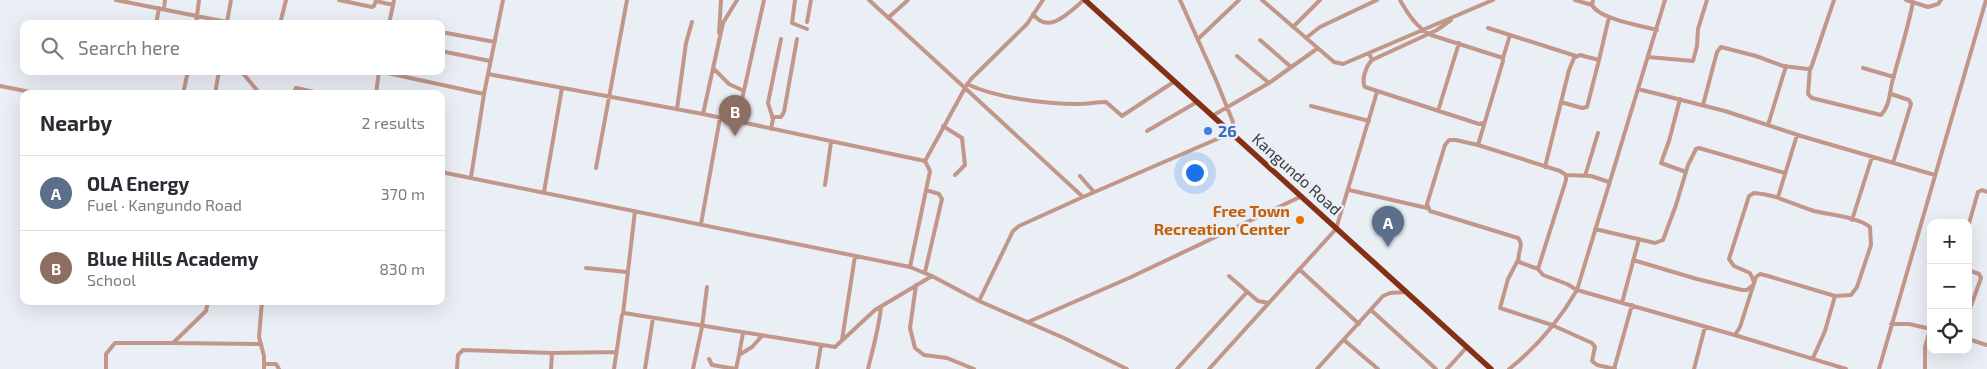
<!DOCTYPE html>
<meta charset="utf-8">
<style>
body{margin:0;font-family:"Exo 2",sans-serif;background:#f2f2f3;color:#2b2b33}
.controls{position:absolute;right:15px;bottom:15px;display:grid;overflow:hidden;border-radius:10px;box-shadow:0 5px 20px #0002}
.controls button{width:45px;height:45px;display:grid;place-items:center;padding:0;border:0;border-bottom:1px solid #e1e1e2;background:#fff;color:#2b2b33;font:25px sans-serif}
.you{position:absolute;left:1194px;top:172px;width:18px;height:18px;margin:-12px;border:4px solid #fff;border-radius:50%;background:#1a73e8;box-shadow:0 0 0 8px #1a73e833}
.badge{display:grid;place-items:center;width:32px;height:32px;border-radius:50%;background:#40888d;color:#fff;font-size:16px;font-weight:700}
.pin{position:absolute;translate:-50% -41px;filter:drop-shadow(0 1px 2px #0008)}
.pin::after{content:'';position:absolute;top:26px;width:18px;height:15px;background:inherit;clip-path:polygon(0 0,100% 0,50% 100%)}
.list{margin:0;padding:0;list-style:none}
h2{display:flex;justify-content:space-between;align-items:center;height:65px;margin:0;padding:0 20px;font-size:21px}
h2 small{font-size:16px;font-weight:400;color:#7c7c81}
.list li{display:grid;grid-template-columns:32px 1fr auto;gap:15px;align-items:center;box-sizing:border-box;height:75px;padding:0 20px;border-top:1px solid #e1e1e2}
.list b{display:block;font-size:19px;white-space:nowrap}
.list p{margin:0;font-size:16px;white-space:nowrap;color:#7c7c81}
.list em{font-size:16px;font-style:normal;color:#7c7c81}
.icon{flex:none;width:28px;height:28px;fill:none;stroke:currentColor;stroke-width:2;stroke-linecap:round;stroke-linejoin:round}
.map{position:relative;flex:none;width:1987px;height:369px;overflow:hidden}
.search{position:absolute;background:#fff;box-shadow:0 5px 20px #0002;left:20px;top:20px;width:425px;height:55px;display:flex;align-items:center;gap:12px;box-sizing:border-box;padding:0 18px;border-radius:10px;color:#7c7c81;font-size:19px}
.panel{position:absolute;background:#fff;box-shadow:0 5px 20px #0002;left:20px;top:90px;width:425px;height:215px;border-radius:10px}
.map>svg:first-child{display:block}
</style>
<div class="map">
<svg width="1987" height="369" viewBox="0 0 1987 369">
<rect width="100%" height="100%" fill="#eaeef5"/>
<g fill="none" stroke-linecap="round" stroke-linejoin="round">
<path stroke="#c2978a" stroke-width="4" d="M116,0L237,24
M339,0L372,7L374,6L376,0
M795,0L792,23L807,29
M869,0L965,88L925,161
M1043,0L1027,24L971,79L965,88L1083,197L1231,133L1233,122L1216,80L1180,0
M1262,0L1334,62L1343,64L1493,0
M1400,0C1408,14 1416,27 1431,35L1503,58V61L1478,145
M1575,0L1592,5
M1593,0L1592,5C1599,19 1642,26 1657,30
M1906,0L1928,7L1938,4L1941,0
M376,1L393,5
M164,9L165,0
M1033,14C1049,36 1070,11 1084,0
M888,18L908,0
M227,22L231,0
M282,22L317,24
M807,22L811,0
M156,24L159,8
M196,24L199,0
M280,24L286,0
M389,24L394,0
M1293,27L1320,0
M1488,28L1576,56
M441,32L495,42
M719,33L721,0
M1306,38L1320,27L1377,0
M1198,39L1239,0
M1260,40L1291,67
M441,51L490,61
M1369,53L1372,60C1366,66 1361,80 1365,87L1479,124L1484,123
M1237,56L1269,83
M1648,57L1693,61L1697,46L1698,29L1707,0
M1503,58L1510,35
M1372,60L1437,30L1451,20
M1810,68L1808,94L1812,98L1881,115C1891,104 1889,92 1893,79C1900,53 1908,28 1913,2
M1863,68L1894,77
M714,69L729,84L744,91
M241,71L260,94
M378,71L484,94
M488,74L703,114L925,161L930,171L910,267
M967,84C996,98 1046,104 1078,104C1088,104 1096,102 1106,102L1122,116L1175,81
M0,86L40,94
M1638,89L1725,111L1801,136L1935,175
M183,94L188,71
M215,94L219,71
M293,94L296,88L324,94
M376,94L379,71
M1891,94L1909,100L1911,104L1893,163
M1680,99L1669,141L1661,163L1686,172
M1561,102L1582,108L1587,107L1599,60
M1703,105L1717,52L1721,47L1756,56L1783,66L1808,69L1811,68L1834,0
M1311,106L1369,121
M677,109L686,43L692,22
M1438,111L1459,43
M703,114L723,23L737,0
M1212,116L1269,83L1318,48
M772,117H781L784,112L797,39
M737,122L764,0
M1768,125L1786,66
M943,126L962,138L965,165L955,175
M771,129L773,119L768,103L781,39
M1147,131L1197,102
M1545,167L1569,70L1574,58L1580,55L1599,60L1609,17
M596,168L627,0
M441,172L910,267L932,276L979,301L1064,338L1127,369
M1566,175L1591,176L1609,182
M1080,176L1094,192
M1585,176L1598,133
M471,177L484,94L503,0
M825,185L831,142
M1349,190L1427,208
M544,192L562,88
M1778,197L1797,135
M1852,220L1872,157
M701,224L720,118
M1968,227L1978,192L1982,190L1987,192
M1595,229L1655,243L1663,240L1676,205L1688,165L1696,149L1699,148L1785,173
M1518,260L1508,279L1500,308L1552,325L1592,343L1595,347L1592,361L1597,365L1615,369
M1633,260L1697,279L1742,290H1747L1753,285
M586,268L627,272
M1299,269L1359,324
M1538,269L1566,180V175L1560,171L1478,145L1456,140H1449L1445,145L1427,204L1430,211L1518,238C1525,245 1516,254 1519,262L1538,269L1543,275L1567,284L1577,290L1738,336L1846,369
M1968,270L1979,274L1981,278L1968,314
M925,272L942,199L939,194L926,190
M1229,276L1258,301L1269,303
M1754,282L1750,273L1734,266L1729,259L1749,196L1754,193C1776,194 1794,205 1814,211C1830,215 1858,217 1870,227L1871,245L1857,287L1851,295L1835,296
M916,285L910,328L915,348L924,355L947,358L974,369
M262,301L259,337L264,356V369
M979,301L1013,231L1019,226L1083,197
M1622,303L1639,239
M1371,310L1436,369
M623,314L635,211
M1028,322L1129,278L1302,196
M1891,324H1909L1931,329
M1735,335L1740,327L1756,277L1760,274L1768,276L1835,296L1825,331L1813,358
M1968,339L1987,345
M842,340L855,256
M1344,340L1378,369
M173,343L261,344
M739,355L743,333
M709,359L712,365L736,369
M264,364H276L279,369
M106,369V354L115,343H173L206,311L208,301
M457,369L458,355L463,350L552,353
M551,369L552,353L617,352
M614,369L622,315L624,313L835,347L875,310L932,276
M645,369L653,318
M693,369L702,327L707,287
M736,369L739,355L752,347L762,336
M817,369L821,345
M868,369C873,348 879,328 881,307
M1177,369L1247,292
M1209,369L1336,229L1377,92
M1317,369L1383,296L1390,293L1406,292
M1447,369L1467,347
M1509,369C1536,348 1560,319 1577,290L1665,0
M1614,369L1632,305
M1694,369L1705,327
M1879,369L1986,0
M1925,369V347L1930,329"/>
<path stroke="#853014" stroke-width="5.5" d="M1085,0L1491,369"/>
</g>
<circle fill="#3f7fe0" stroke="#eaeef5" stroke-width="2" cx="1208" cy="131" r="5"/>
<circle fill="#e8710a" stroke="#eaeef5" stroke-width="2" cx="1300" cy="220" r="5"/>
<g text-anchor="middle" stroke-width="5" stroke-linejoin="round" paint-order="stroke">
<g font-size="16" font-weight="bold" fill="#366cbe" stroke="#eaeef5" text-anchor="start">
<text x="1218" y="137">26</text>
</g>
<g font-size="16" fill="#3a3c3f" stroke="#eaeef5">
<text transform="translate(1297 174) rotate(42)" y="6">Kangundo Road</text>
</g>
<g font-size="16" font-weight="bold" fill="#c56008" stroke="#eaeef5" text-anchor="end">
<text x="1290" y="217">Free Town<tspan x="1290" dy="18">Recreation Center</tspan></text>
</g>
</g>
</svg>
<div class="controls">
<button>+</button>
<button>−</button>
<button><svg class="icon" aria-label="locate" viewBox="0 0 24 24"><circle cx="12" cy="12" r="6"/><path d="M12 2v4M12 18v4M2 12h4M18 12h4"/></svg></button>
</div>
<div class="you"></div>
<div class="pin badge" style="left:1388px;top:247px;background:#5c6f8a">A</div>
<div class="pin badge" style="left:735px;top:136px;background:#8d6e63">B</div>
<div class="search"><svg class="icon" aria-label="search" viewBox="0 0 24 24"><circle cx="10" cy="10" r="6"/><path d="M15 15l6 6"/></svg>Search here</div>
<section class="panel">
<h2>Nearby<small>2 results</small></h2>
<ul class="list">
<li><span class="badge" style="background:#5c6f8a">A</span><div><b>OLA Energy</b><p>Fuel · Kangundo Road</p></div><em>370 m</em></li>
<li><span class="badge" style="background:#8d6e63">B</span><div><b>Blue Hills Academy</b><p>School</p></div><em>830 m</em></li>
</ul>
</section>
</div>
